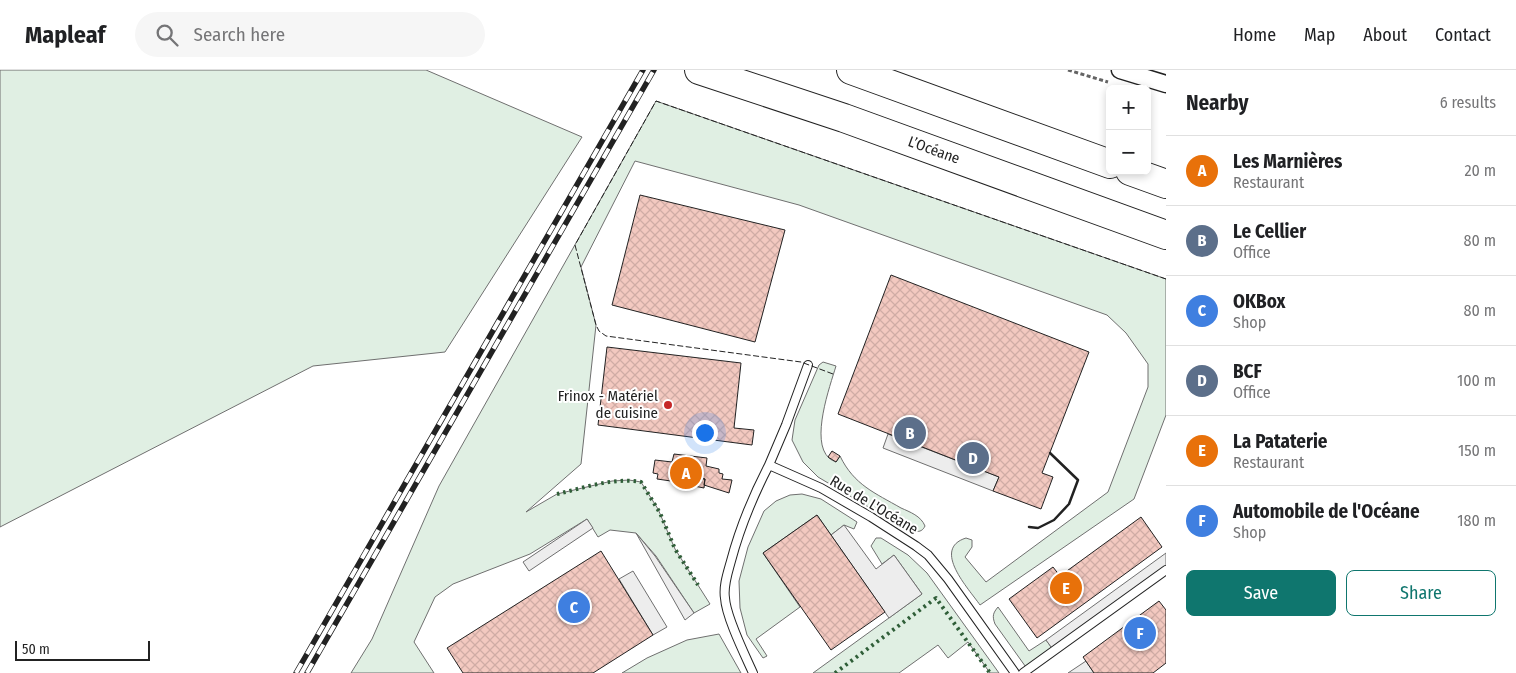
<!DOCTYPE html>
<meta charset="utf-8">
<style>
body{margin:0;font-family:"Fira Sans Condensed",sans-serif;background:#f6f6f6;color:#202124}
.controls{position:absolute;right:15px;top:15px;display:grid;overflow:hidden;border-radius:8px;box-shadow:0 2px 8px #0003}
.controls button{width:45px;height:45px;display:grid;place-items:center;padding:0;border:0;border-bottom:1px solid #e0e0e0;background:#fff;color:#202124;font:25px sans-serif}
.scale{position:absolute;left:15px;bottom:12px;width:135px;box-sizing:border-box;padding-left:5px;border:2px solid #222;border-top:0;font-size:14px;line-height:18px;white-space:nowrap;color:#222;-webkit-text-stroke:4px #fff;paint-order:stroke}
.you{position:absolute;left:704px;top:362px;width:18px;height:18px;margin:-12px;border:4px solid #fff;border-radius:50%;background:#1a73e8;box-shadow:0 0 0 8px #1a73e833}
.badge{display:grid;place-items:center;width:32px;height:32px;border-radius:50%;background:#0f766e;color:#fff;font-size:16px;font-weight:700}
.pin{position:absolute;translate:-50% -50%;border:2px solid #fff;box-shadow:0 1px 5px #0006}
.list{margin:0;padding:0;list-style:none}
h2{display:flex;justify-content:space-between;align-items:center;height:65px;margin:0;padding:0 20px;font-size:21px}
h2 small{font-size:16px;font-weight:400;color:#757577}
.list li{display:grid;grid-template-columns:32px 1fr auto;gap:15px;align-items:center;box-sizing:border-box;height:70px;padding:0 20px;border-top:1px solid #e0e0e0}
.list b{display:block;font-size:19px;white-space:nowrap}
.list p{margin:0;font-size:16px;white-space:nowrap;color:#757577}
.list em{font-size:16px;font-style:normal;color:#757577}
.actions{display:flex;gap:10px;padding:15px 20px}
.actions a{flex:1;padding:11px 0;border:1px solid #0f766e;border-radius:8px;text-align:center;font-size:18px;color:#0f766e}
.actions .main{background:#0f766e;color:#fff}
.icon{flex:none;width:28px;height:28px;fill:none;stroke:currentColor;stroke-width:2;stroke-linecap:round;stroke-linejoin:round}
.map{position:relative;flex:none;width:1166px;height:603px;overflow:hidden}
header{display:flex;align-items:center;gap:30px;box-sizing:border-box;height:70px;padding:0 25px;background:#fff;border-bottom:1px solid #e0e0e0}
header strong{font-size:24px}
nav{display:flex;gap:28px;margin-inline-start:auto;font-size:18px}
.search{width:350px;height:45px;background:#f6f6f6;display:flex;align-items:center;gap:12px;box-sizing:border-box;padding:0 18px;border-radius:28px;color:#757577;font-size:19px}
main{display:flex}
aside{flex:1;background:#fff}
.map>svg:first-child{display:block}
</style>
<header>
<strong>Mapleaf</strong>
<div class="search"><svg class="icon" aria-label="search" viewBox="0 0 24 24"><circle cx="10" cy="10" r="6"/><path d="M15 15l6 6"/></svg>Search here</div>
<nav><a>Home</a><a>Map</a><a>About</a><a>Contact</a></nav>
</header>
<main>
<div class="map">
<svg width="1166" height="603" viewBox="0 0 1166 603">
<defs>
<pattern id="building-cross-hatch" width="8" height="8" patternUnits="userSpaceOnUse" patternTransform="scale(1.25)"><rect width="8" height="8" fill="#f3c9c0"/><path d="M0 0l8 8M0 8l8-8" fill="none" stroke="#d0aca5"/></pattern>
</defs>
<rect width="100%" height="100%" fill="#fff"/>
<path fill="#e0efe3" stroke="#6f6f6f" d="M0,0H426L582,67L445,282L313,296L0,457Z
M656,31L1166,209V345L1134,429L980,535C969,519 931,479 966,468L972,470V477L965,487L986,512L1108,422L1148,317V294L1126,263L1107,245L799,135L635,91L581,197L596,255L581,394L526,442L557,424L612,411L629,410L641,412L658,439L675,479L710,534L694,543L656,486L636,463L610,460L598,467L587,449L530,484L453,514L435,527L414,572L434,603H351L372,569L439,416Z
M823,292L836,296C830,316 810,371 829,388C831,390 834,391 836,392L840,386C854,415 875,423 901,438C910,442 921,446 925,456C921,465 912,461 904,458L818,407L803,392L792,370L795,350L819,295Z
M802,424L821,429L857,452L854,459L844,455L831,465L817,445L763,483L800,537L756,569L767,586L763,588L747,565L740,538L739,511L748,477L764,441L776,431L790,425Z
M876,468H881L908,485L927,503L999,603H990L968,572L948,588L938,575L899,603H813L922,524L894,485L882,494L871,476Z
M998,537L1029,581L1046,570L1054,581L1028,600L995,554C992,546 993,543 998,537Z
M719,564L741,603H622L647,588L687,570Z"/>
<path fill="#ededed" stroke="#6f6f6f" d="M888,364L999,407L993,421L883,378Z
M587,449L593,458L529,501L523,492Z
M844,455L876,499L894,485L922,524L889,548L831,465Z
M636,463L655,486L694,543L685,550Z
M1166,483V500L1054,581L1046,570Z
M633,501L667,557L653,565L619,509Z
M1086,591L1094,603H1068Z"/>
<path fill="url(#building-cross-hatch)" stroke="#222" d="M640,125L785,160L755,272L612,235Z
M891,205L1089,282L1042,403L1053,407L1041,439L993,421L999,407L838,344Z
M607,277L741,293L734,358L754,360L752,375L598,355Z
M832,381L840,386L836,392L828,387Z
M674,384L707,388L706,396L719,399V403L723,404L722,409L732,410L729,423L704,415L705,409L672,405L671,411L657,409L658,404L653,403L655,390L672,392Z
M696,408L705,409L704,418L694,416Z
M817,445L885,542L831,580L763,483Z
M1141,447L1162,477L1037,568L1009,529L1053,497L1060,506Z
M601,481L653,565L593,603H463L447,578Z
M1159,531L1166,540V593L1153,603H1094L1083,587Z"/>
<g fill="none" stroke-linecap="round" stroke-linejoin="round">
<defs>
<path id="service" d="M808,295L786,355L769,395L821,418L871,447L916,476L928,485L948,509L1015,603
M753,603C745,585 726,547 725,528C723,516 728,502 731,491C740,457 753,426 769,395
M1023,603L1166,500"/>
<path id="minor" d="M1120,0L1166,14"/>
<path id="motorway" d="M699,0L844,48L1166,165
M851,0L1110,94
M1130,101L1166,114"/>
</defs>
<use href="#service" stroke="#222" stroke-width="10"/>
<use href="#minor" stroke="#222" stroke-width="19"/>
<use href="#motorway" stroke="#222" stroke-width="30"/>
<path stroke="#646464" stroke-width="3" stroke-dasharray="4 2.5" stroke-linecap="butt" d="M1068,0L1108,12"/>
<use href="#service" stroke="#fff" stroke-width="8"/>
<use href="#minor" stroke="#fff" stroke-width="16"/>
<use href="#motorway" stroke="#fff" stroke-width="28"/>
<defs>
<path id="rail" d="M296,603L643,0
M307,603L654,0"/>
</defs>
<use href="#rail" stroke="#222" stroke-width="5.5"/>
<use href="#rail" stroke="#fff" stroke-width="4" stroke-dasharray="11" stroke-linecap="butt"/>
<path stroke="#2f5e38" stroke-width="4" stroke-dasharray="2.5 4" stroke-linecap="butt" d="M557,424C584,418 613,407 641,412L660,443L675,479L698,515
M835,603L936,528L990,603"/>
<path stroke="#222" stroke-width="1" stroke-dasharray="6 2.5" stroke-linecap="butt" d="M833,304L801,292L606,266L599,261L596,255L575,175L656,31L1166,209"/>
<path stroke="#222" stroke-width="2.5" d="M1029,457L1038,458L1054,450L1069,434L1078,410L1050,383"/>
</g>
<circle fill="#c62828" stroke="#fff" stroke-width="2" cx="668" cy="335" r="5"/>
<g text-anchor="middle" stroke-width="4" stroke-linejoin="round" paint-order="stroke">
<g font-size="15" fill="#222" stroke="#fff">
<text transform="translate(934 80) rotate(20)" y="5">L’Océane</text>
<text transform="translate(874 435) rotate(31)" y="5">Rue de L'Océane</text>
</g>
<g font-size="15" fill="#222" stroke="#fff" text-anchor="end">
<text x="658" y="331">Frinox - Matériel<tspan x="658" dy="17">de cuisine</tspan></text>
</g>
</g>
</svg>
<div class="controls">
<button>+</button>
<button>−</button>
</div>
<div class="scale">50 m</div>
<div class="you"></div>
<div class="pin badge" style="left:686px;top:403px;background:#e8710a">A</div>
<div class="pin badge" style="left:910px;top:363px;background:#5c6f8a">B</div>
<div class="pin badge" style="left:574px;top:537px;background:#3f7fe0">C</div>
<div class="pin badge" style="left:973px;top:388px;background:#5c6f8a">D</div>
<div class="pin badge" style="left:1066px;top:518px;background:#e8710a">E</div>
<div class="pin badge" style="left:1140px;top:563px;background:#3f7fe0">F</div>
</div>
<aside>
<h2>Nearby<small>6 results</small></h2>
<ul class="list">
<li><span class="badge" style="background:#e8710a">A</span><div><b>Les Marnières</b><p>Restaurant</p></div><em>20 m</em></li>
<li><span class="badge" style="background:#5c6f8a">B</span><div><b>Le Cellier</b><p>Office</p></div><em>80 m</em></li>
<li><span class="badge" style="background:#3f7fe0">C</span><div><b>OKBox</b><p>Shop</p></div><em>80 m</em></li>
<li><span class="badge" style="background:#5c6f8a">D</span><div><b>BCF</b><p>Office</p></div><em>100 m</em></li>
<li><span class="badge" style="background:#e8710a">E</span><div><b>La Pataterie</b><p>Restaurant</p></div><em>150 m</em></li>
<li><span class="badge" style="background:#3f7fe0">F</span><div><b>Automobile de l'Océane</b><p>Shop</p></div><em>180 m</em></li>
</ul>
<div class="actions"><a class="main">Save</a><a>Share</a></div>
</aside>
</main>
